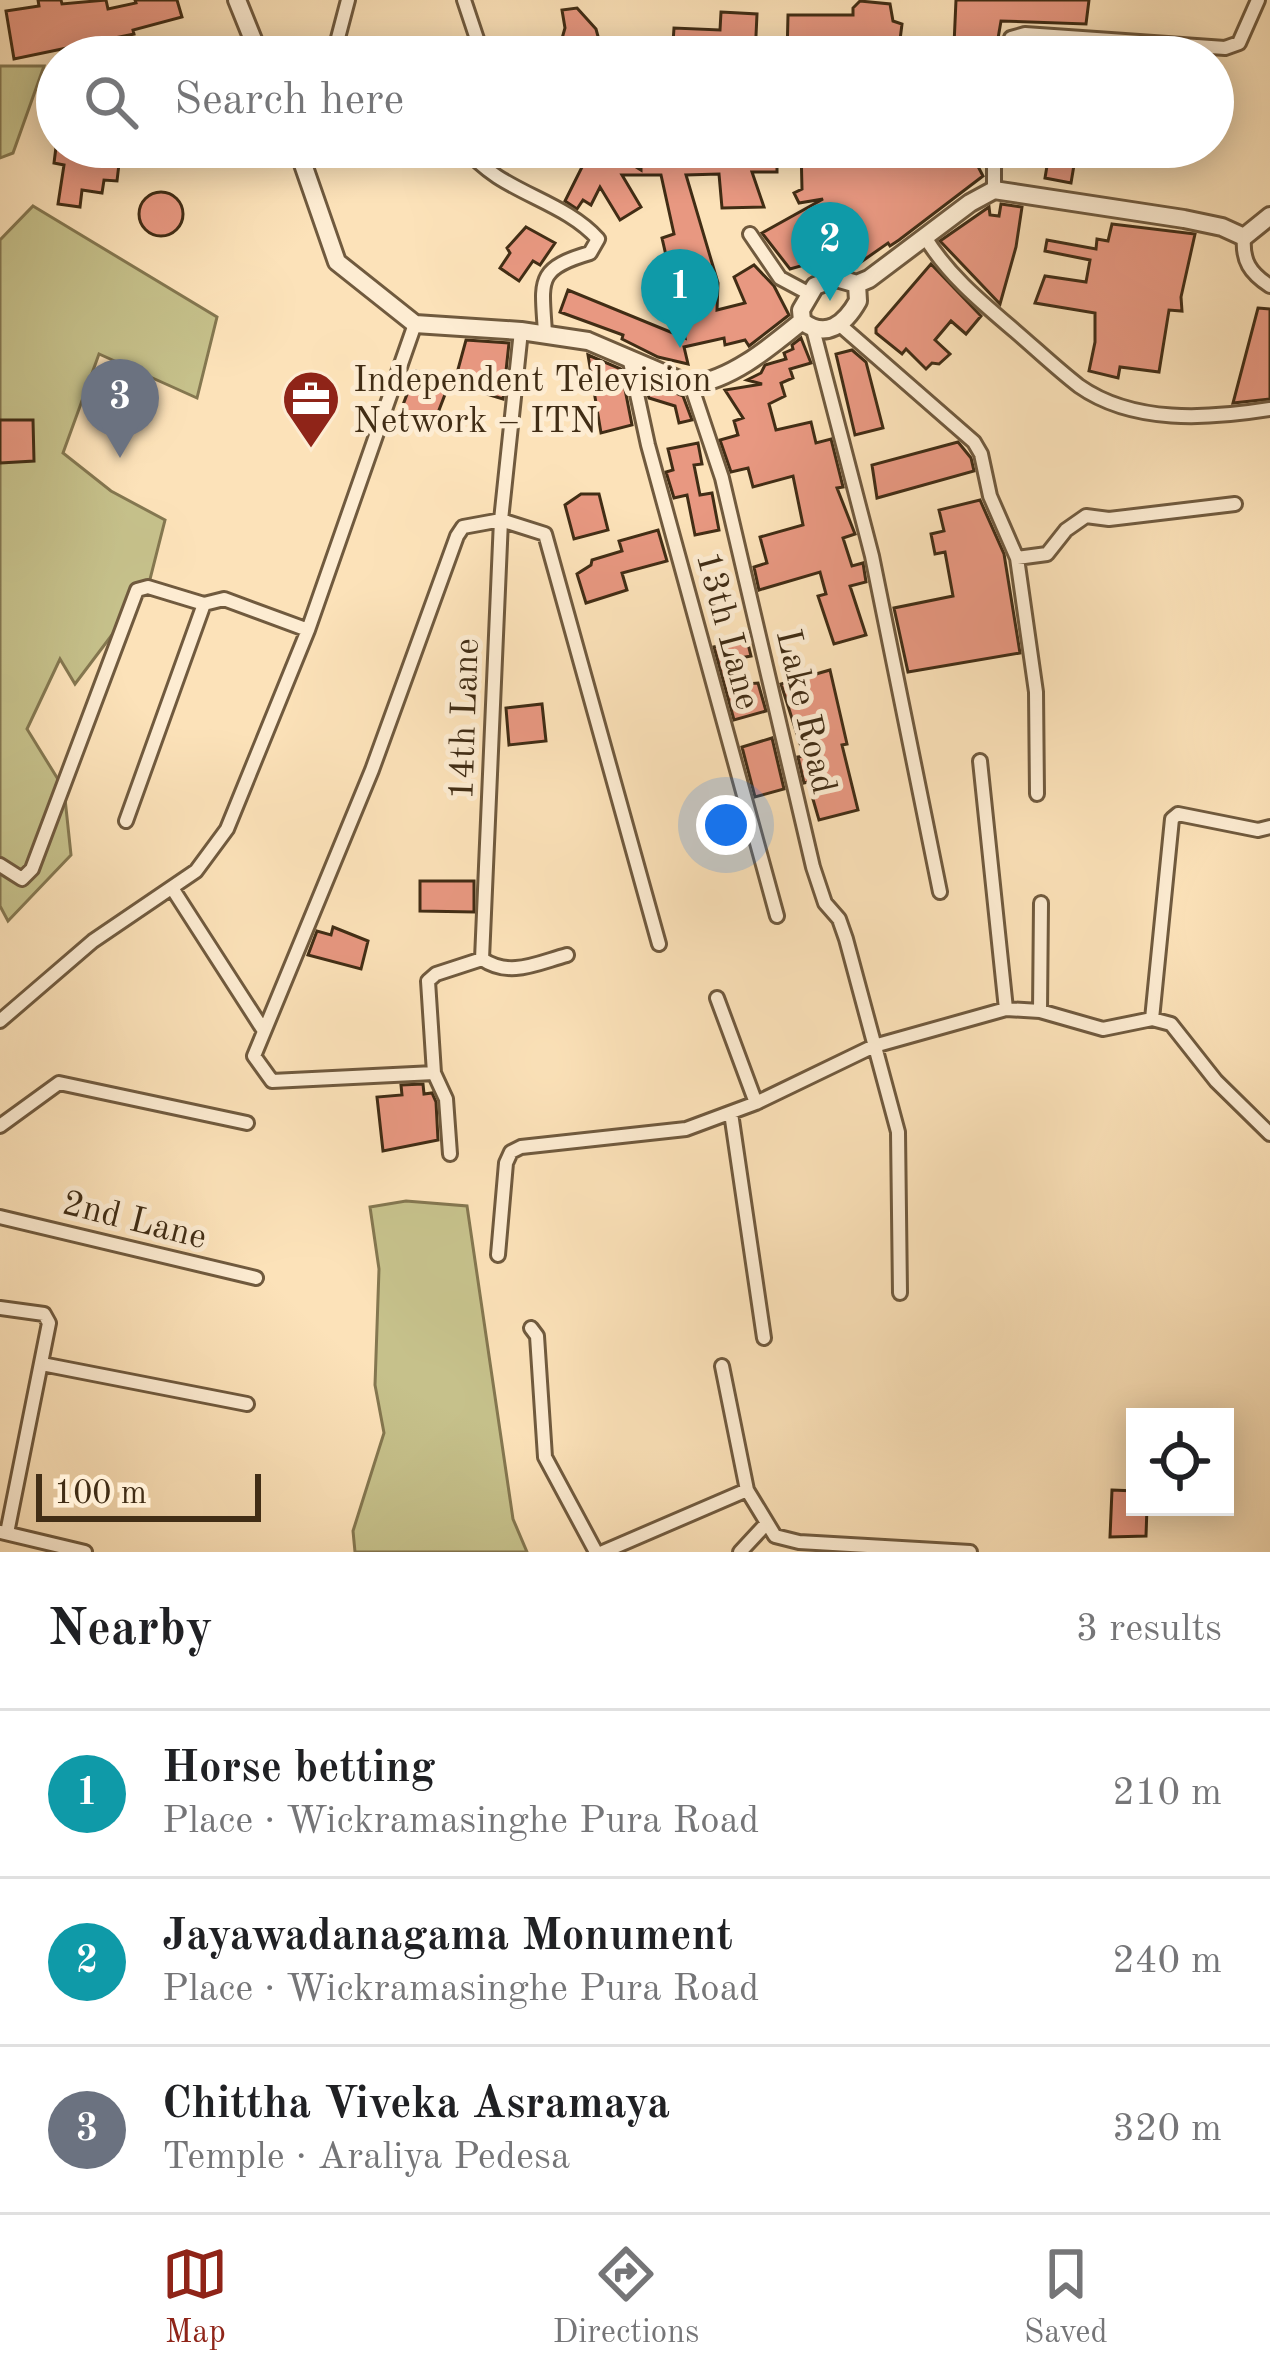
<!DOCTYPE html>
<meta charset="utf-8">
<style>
body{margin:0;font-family:"Old Standard TT",serif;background:#f2f2f2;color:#202124}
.controls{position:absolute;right:36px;bottom:36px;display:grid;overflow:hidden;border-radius:0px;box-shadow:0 6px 30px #0003}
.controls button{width:108px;height:108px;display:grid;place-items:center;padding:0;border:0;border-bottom:3px solid #e0e0e0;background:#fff;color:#202124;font:60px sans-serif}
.scale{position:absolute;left:36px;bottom:30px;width:225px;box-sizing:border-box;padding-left:12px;border:6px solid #412d15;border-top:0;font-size:33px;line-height:42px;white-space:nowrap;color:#412d15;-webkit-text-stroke:9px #fdecd2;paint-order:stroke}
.you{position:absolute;left:726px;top:825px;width:42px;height:42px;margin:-30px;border:9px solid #fff;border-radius:50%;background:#1a73e8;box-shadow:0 0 0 18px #1a73e833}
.badge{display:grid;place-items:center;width:78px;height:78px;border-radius:50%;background:#8f2418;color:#fff;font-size:39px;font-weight:700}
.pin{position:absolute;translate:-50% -99px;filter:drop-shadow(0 3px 6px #0008)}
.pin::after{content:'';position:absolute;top:63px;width:42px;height:36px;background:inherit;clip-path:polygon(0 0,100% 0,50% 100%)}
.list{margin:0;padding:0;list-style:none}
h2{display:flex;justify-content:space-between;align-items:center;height:156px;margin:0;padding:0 48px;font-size:51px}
h2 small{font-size:39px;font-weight:400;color:#757577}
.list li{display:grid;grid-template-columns:78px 1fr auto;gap:36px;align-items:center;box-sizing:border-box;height:168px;padding:0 48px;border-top:3px solid #e0e0e0}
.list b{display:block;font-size:45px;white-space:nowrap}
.list p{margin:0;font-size:39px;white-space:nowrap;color:#757577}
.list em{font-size:39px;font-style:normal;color:#757577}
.icon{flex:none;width:66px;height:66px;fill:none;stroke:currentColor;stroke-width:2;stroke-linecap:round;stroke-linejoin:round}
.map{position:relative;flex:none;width:1270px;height:1552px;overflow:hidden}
.search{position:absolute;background:#fff;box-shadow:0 6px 30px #0003;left:36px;right:36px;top:36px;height:132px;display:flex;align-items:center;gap:30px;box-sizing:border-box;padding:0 42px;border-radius:66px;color:#757577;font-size:45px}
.sheet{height:660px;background:#fff}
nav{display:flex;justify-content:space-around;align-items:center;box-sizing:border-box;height:168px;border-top:3px solid #e0e0e0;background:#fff;font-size:33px;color:#757577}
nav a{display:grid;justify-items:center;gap:6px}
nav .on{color:#8f2418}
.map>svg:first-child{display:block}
</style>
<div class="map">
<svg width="1270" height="1552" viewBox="0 0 1270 1552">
<rect width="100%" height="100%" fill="#fce2b9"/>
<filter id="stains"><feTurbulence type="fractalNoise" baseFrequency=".00167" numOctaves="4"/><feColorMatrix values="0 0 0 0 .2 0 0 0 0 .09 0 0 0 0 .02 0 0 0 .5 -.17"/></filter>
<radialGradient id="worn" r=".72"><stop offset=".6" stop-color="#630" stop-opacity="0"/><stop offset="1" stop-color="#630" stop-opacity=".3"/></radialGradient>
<path fill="#c6c18b" stroke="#847750" stroke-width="3" d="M0,66H44L13,153L0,158Z
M33,206L217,317L197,398L99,354L63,453L111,491L165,520L148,587L75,684L60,659L27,729L64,789L71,855L8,921L0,906V240Z
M406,1201L467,1206L513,1519L527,1552H355L353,1531L384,1433L375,1385L379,1269L370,1207Z"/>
<path fill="#e89881" stroke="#412d15" stroke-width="3" d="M38,0H61L62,4L106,0L108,9L136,3L135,0H177L182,17L133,30L134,34L14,59L6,11L39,6Z
M956,0H1089L1086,24L1001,21L995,56L987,55V49L954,45Z
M860,1L890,4L893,21L902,24L900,40H891L890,51L840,47V57H787L788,15H853V8Z
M577,8L596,29L602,51L565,57L561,42L565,28L562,10Z
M721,12L757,14L755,57H672L674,28L720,30Z
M56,147H121L117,181L104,180L102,193L82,190L80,207L58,204L64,165L54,163Z
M592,147H604L641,170V147H777V172H752L764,207L722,208L719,174L686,175L718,283L717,310L745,303L734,277L754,265L774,286L789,315L749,346L745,340L725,345L724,338L684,347L688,364L658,357L622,339L623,335L560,312L568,290L685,338L662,238L674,234L661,175H622L641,207L620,220L600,187L591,205L583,200L577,209L565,201Z
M801,147H968L983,176L899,240L890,246L888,243L861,262L842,263L831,247L808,264L790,269L762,233L823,199L799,203L794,193L802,189Z
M1009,147H1077L1071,183L1045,178L1047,166L1007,161Z
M139 214a22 22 0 1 1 44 0a22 22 0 1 1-44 0Z
M1001,204L1022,207L1016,247L1000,304L940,241L989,207L990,215L999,216Z
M1112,224L1195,234L1181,297L1182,311L1169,310L1159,372L1120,367L1118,378L1089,371L1095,342V313L1035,303L1045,276L1086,282L1090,260L1045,251L1047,240L1096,249L1097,239L1108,241Z
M526,227L555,243L540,265L533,261L519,281L500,268L510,253L507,248Z
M931,264L981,316L966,334L951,321L935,340L950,354L939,364L932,363L926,369L906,349L902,354L876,333V328Z
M1258,308L1270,309V399L1233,403Z
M801,338L811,363L790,369L793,378L781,383L785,396L769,404L776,430L811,422L816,443L831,439L843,487L837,488L855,534L843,538L852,566L863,563L866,582L850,586L866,635L834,644L818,596L826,594L820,572L759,590L754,567L767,563L760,537L803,525L793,476L753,487L748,468L731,472L720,440L738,435L734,421L743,418L725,390L762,384L747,380L761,373L765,365L786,359L784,353L793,349L792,345Z
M466,340L509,343L503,399L454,384Z
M852,350L866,362L883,428L855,435L836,354Z
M588,355L621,369L632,425L601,433Z
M416,371L449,384L434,423L401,410Z
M644,379L683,396L692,420L679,423L675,406L649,398Z
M0,420H33L34,461L0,463Z
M958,442L971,458L974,471L877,498L872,465Z
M698,443L702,464L694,465L700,495L712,493L719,530L695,535L687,495L674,498L666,472L673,470L668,449Z
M581,494H599L608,530L574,539L565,505Z
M980,500L1004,554L1020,653L908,672L894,608L953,596L945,552L935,554L931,534L944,531L939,510Z
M658,530L667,561L622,573L627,590L586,603L577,574L591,565L592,560L622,551L619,541Z
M747,640L751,656L740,658L746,684L758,683L766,711L734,720L714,647Z
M830,670L847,744L842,745L858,810L819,820L808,782L804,783L798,757L804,756L781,684Z
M542,704L546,741L509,745L506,708Z
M772,738L784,789L755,797L742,747Z
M420,881H474V912L420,911Z
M333,927L368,941L361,969L308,955L317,931L331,935Z
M423,1084L424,1094L432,1093L436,1102L438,1140L383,1151L377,1097L402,1095L401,1085Z
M1112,1490L1135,1491V1507H1147L1146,1536L1110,1537Z"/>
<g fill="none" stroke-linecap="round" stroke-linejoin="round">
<defs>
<path id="minor" d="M464,0L483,57
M333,57L348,0
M1005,57L1011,38L1025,34L1225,48L1239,43L1258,0
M465,147C499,193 561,198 598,239L590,253C535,269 542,281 545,333
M994,190V147
M750,234L780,278L808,293
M925,237C948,275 981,302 1015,331C1036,349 1057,369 1079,386C1133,424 1208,419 1270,409
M1244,237C1242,261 1250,273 1270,286
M840,325L974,442L981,454L990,496L1017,558L1036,692L1037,794
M813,329L872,556L940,892
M629,357L648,445L777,916
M691,385L722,478L813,867L825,903L839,919L846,939L898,1132L900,1293
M1017,558L1047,554L1066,530L1086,516L1109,519L1235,504
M980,761L1006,1009
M126,821L204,604
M0,865L22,879L32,869L137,590L148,587L204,604L224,599L308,630
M172,888L264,1031
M482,959C510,978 537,963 567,955
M717,998L756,1103
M1040,1011L1041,903
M1152,1019L1172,819L1178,814L1258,830L1270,827
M0,1021L93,941L196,871L227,829L308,630L415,324
M434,1073L272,1081L254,1056L372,770L457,536L463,527L501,520L545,534L659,944
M731,1113L764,1338
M0,1126L59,1083L247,1123
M450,1154L446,1099L434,1073L428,981L436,974L482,959L501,520L521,331
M0,1217L256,1278
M498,1255L506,1163L511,1152L521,1147L686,1129L756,1103L874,1046L1006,1009L1040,1011L1103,1029L1152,1019L1171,1024L1216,1081L1270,1134
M0,1308L44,1314L49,1323L7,1533
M531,1328L537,1336L545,1457L596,1552
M42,1364L247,1404
M722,1366L747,1490L775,1536L799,1542L970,1552
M1,1532L85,1552
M603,1552L747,1490
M740,1552L766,1524"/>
<path id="tertiary" d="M237,0L260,57
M297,147L337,262L415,324L521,331L588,341L691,385C733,379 770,347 802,321
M802,321L801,310L815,286L836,278L857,284L869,279L970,203L994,190L1184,219L1222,227L1244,237L1270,216
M802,321C826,340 845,324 858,301L857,284"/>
</defs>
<use href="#minor" stroke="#705a3e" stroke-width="18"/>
<use href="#tertiary" stroke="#705a3e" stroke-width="22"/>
<use href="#minor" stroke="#fdecd2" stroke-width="12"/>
<use href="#tertiary" stroke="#fdecd2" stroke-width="16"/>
</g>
<defs>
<symbol id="office-pin" viewBox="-11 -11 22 30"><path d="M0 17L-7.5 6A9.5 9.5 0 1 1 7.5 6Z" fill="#8f2418" stroke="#fdecd2"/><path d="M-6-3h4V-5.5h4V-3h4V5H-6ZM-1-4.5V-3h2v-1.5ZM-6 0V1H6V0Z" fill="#fff"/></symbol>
</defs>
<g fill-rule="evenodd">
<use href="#office-pin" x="278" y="366" width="66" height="90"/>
</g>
<g text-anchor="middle" stroke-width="10" stroke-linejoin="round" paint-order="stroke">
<g font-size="36" fill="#412d15" stroke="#fdecd2" text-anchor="start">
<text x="353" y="391">Independent Television<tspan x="353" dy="41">Network – ITN</tspan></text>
</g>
<g font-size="36" fill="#412d15" stroke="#fdecd2">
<text transform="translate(730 630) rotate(75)" y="13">13th Lane</text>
<text transform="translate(808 711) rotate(77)" y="13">Lake Road</text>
<text transform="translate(462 719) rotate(-88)" y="13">14th Lane</text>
<text transform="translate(135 1218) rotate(14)" y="13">2nd Lane</text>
</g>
</g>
<rect width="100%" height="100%" filter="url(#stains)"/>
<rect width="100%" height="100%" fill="url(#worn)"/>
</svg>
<div class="controls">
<button><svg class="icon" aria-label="locate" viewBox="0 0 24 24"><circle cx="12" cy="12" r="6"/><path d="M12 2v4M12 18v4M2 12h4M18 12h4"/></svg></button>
</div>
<div class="scale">100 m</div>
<div class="you"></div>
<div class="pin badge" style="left:680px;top:348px;background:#0f9aa8">1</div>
<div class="pin badge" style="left:830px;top:301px;background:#0f9aa8">2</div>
<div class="pin badge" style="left:120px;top:458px;background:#6b7280">3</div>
<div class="search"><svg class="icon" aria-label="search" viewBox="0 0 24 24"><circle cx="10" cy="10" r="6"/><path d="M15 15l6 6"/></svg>Search here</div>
</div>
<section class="sheet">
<h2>Nearby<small>3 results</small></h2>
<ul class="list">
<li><span class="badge" style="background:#0f9aa8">1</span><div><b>Horse betting</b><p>Place · Wickramasinghe Pura Road</p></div><em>210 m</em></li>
<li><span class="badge" style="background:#0f9aa8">2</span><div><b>Jayawadanagama Monument</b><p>Place · Wickramasinghe Pura Road</p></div><em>240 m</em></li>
<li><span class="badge" style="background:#6b7280">3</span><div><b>Chittha Viveka Asramaya</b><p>Temple · Araliya Pedesa</p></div><em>320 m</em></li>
</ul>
</section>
<nav>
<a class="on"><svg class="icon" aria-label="map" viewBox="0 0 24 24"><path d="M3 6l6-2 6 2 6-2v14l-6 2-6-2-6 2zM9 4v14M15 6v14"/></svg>Map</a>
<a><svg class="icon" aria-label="directions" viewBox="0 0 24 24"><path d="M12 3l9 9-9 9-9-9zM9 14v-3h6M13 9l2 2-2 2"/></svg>Directions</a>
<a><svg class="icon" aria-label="saved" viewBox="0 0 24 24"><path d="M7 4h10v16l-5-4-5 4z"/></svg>Saved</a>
</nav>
